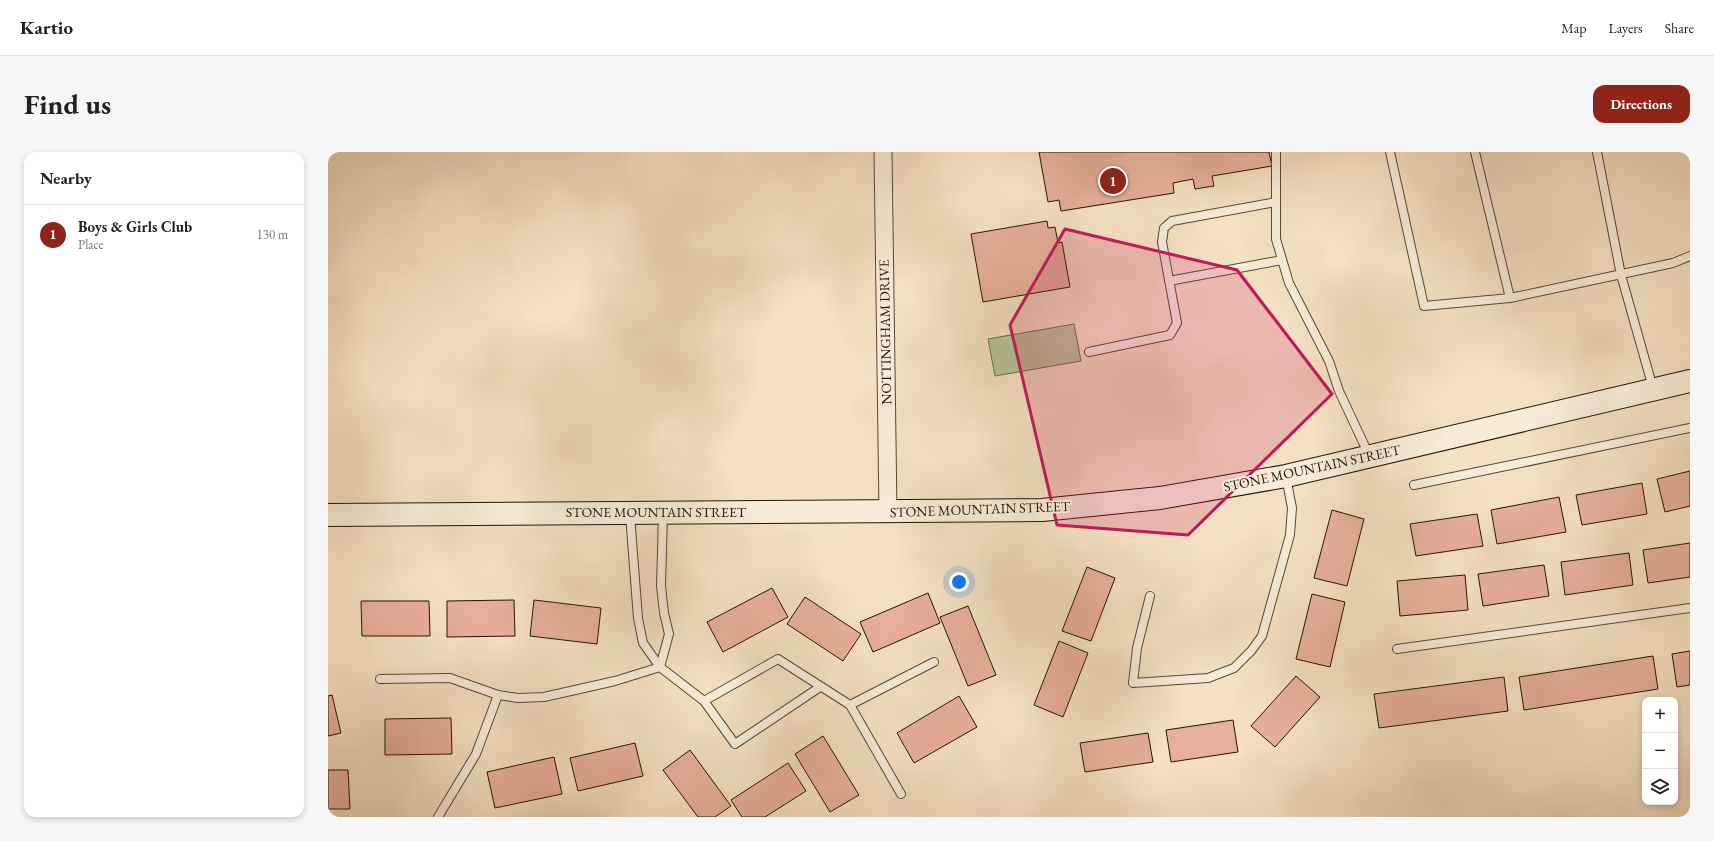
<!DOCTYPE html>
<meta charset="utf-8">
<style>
body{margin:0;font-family:"EB Garamond",serif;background:#f6f6f6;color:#202124}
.controls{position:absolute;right:12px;bottom:12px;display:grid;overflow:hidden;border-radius:8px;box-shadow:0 2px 6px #0003}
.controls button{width:36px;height:36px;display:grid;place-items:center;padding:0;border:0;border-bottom:1px solid #e0e0e0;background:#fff;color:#202124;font:20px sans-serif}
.you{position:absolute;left:631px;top:430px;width:14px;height:14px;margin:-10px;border:3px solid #fff;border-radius:50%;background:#1a73e8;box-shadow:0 0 0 6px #1a73e833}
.badge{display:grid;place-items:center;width:26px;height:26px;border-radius:50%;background:#8f2418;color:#fff;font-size:13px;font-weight:700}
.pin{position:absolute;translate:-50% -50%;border:2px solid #fff;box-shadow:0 1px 4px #0006}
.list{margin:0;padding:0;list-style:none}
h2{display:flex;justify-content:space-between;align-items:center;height:52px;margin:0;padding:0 16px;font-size:17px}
h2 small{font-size:13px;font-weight:400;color:#757577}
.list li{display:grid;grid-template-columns:26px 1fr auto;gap:12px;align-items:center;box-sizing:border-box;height:60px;padding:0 16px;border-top:1px solid #e0e0e0}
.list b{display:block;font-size:15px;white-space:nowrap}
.list p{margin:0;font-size:13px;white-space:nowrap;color:#757577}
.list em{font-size:13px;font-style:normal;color:#757577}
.icon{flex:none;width:22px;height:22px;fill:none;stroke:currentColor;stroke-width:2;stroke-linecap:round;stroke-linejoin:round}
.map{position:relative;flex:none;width:1362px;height:665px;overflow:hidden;border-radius:12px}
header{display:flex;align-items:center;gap:24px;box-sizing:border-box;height:56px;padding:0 20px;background:#fff;border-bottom:1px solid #e0e0e0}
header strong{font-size:19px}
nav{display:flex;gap:22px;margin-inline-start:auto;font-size:14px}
.intro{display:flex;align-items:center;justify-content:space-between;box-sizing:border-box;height:96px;padding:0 24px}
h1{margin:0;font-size:28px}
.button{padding:10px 18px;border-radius:12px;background:#8f2418;color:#fff;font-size:14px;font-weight:700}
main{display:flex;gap:24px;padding:0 24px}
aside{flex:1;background:#fff;border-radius:12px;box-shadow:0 2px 6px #0003}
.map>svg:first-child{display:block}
</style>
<header>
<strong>Kartio</strong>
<nav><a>Map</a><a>Layers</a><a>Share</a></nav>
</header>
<div class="intro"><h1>Find us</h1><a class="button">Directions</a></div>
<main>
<aside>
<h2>Nearby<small></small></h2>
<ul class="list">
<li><span class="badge">1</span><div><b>Boys &amp; Girls Club</b><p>Place</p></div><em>130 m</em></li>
</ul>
</aside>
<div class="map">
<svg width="1362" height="665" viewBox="0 0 1362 665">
<rect width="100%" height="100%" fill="#f4e0c2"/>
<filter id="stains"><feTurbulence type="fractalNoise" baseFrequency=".005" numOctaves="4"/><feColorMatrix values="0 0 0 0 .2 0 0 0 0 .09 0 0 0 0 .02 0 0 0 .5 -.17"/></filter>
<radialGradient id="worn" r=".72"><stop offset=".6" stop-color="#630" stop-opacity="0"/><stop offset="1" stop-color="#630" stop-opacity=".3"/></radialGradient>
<path fill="#b6c397" stroke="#6c6b50" d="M746,172L753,209L667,224L660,187Z"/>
<path fill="#e8af9a" stroke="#231308" d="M711,0H941L944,14L884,24L886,34L867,37L865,27L845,31L846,41L733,59L731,48L720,50Z
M719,69L720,76L727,75L730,91L734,90L742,135L655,150L643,82Z
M1362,319V354L1337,360L1329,327Z
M1314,331L1319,362L1254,373L1248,343Z
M1231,345L1238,380L1169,392L1163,358Z
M1004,358L1036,367L1019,434L986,426Z
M1149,362L1155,394L1088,404L1082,372Z
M1362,391V425L1320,431L1315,398Z
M1301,401L1305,433L1237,443L1233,410Z
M1216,413L1221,444L1155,454L1150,422Z
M759,415L787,426L763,489L734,479Z
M1137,423L1140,458L1072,464L1069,429Z
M444,436L460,465L395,500L379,470Z
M600,441L612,471L545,500L532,470Z
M984,442L1017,450L1002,515L968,507Z
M477,445L533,482L515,509L459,472Z
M186,448L187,484L119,485V449Z
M206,448L273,456L269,492L202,484Z
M33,449H101L102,484H34Z
M640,454L668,523L640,534L612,465Z
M731,489L760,501L735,565L706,553Z
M1362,499V533L1349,535L1344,502Z
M1325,504L1330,537L1196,558L1191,525Z
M968,524L992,545L947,595L923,574Z
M1176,525L1180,559L1051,576L1046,542Z
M4,543L13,581L0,584V544Z
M631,544L649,575L586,611L569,581Z
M123,566L124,602L57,603V567Z
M905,568L910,600L843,610L838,578Z
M820,581L825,610L757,620L752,591Z
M495,584L531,643L502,660L467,602Z
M307,591L315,624L250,639L242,606Z
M362,598L403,654L387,665H370L335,618Z
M226,605L234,642L167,656L159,620Z
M460,611L478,639L437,665H414L403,648Z
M0,618H20L22,657H0Z"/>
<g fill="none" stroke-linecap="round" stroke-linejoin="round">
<defs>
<path id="lane" d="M948,0V87L961,131L1001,209L1011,239L1041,303
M1062,0L1096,154L1182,146L1345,111L1362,104
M1147,0L1182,146
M1269,0L1293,123L1325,236
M841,129L954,108
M761,200L842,183L849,171L834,90L836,76L844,69L948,50
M1086,333L1362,276
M302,363L310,466L315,491L332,515L376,549L450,507L522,553L573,642
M822,444L809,496L805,531L880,526L906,516L923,499L934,484L962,383L964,356L958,325
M1069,497L1362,456
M332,515L341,482L336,461L333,434L335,362
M52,527L122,526L170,543L190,546L216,545L287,529L332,515
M376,549L407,592L492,535
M522,553L606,510
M110,665L148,602L170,543"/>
<path id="street" d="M555,0L560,360"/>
<path id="secondary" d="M0,363L714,358L832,346L958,324L1362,229"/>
</defs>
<use href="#lane" stroke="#574636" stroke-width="10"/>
<use href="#street" stroke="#574636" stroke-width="19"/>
<use href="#secondary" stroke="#231308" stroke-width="24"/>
<use href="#lane" stroke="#f8ebd7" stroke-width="8"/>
<use href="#street" stroke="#f8ebd7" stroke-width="17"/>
<use href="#secondary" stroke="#f8ebd7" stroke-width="22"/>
</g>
<path fill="#c2185b" fill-opacity="0.2" stroke="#c2185b" stroke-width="3" stroke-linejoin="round" d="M737,77L909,118L1004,242L860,383L729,373L682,173Z"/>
<g text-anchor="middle" stroke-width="4" stroke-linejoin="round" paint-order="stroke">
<g font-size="14" fill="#231308" stroke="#f8ebd7">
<text transform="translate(557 180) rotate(-91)" y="5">NOTTINGHAM DRIVE</text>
<text transform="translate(984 316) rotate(-12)" y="5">STONE MOUNTAIN STREET</text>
<text transform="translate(652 357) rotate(-2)" y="5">STONE MOUNTAIN STREET</text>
<text x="328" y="365">STONE MOUNTAIN STREET</text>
</g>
</g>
<rect width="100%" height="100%" filter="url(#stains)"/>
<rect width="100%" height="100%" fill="url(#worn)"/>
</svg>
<div class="controls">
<button>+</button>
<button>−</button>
<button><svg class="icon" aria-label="layers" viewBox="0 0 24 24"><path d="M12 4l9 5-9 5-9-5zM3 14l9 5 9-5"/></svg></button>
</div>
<div class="you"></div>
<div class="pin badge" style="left:785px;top:29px">1</div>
</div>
</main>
